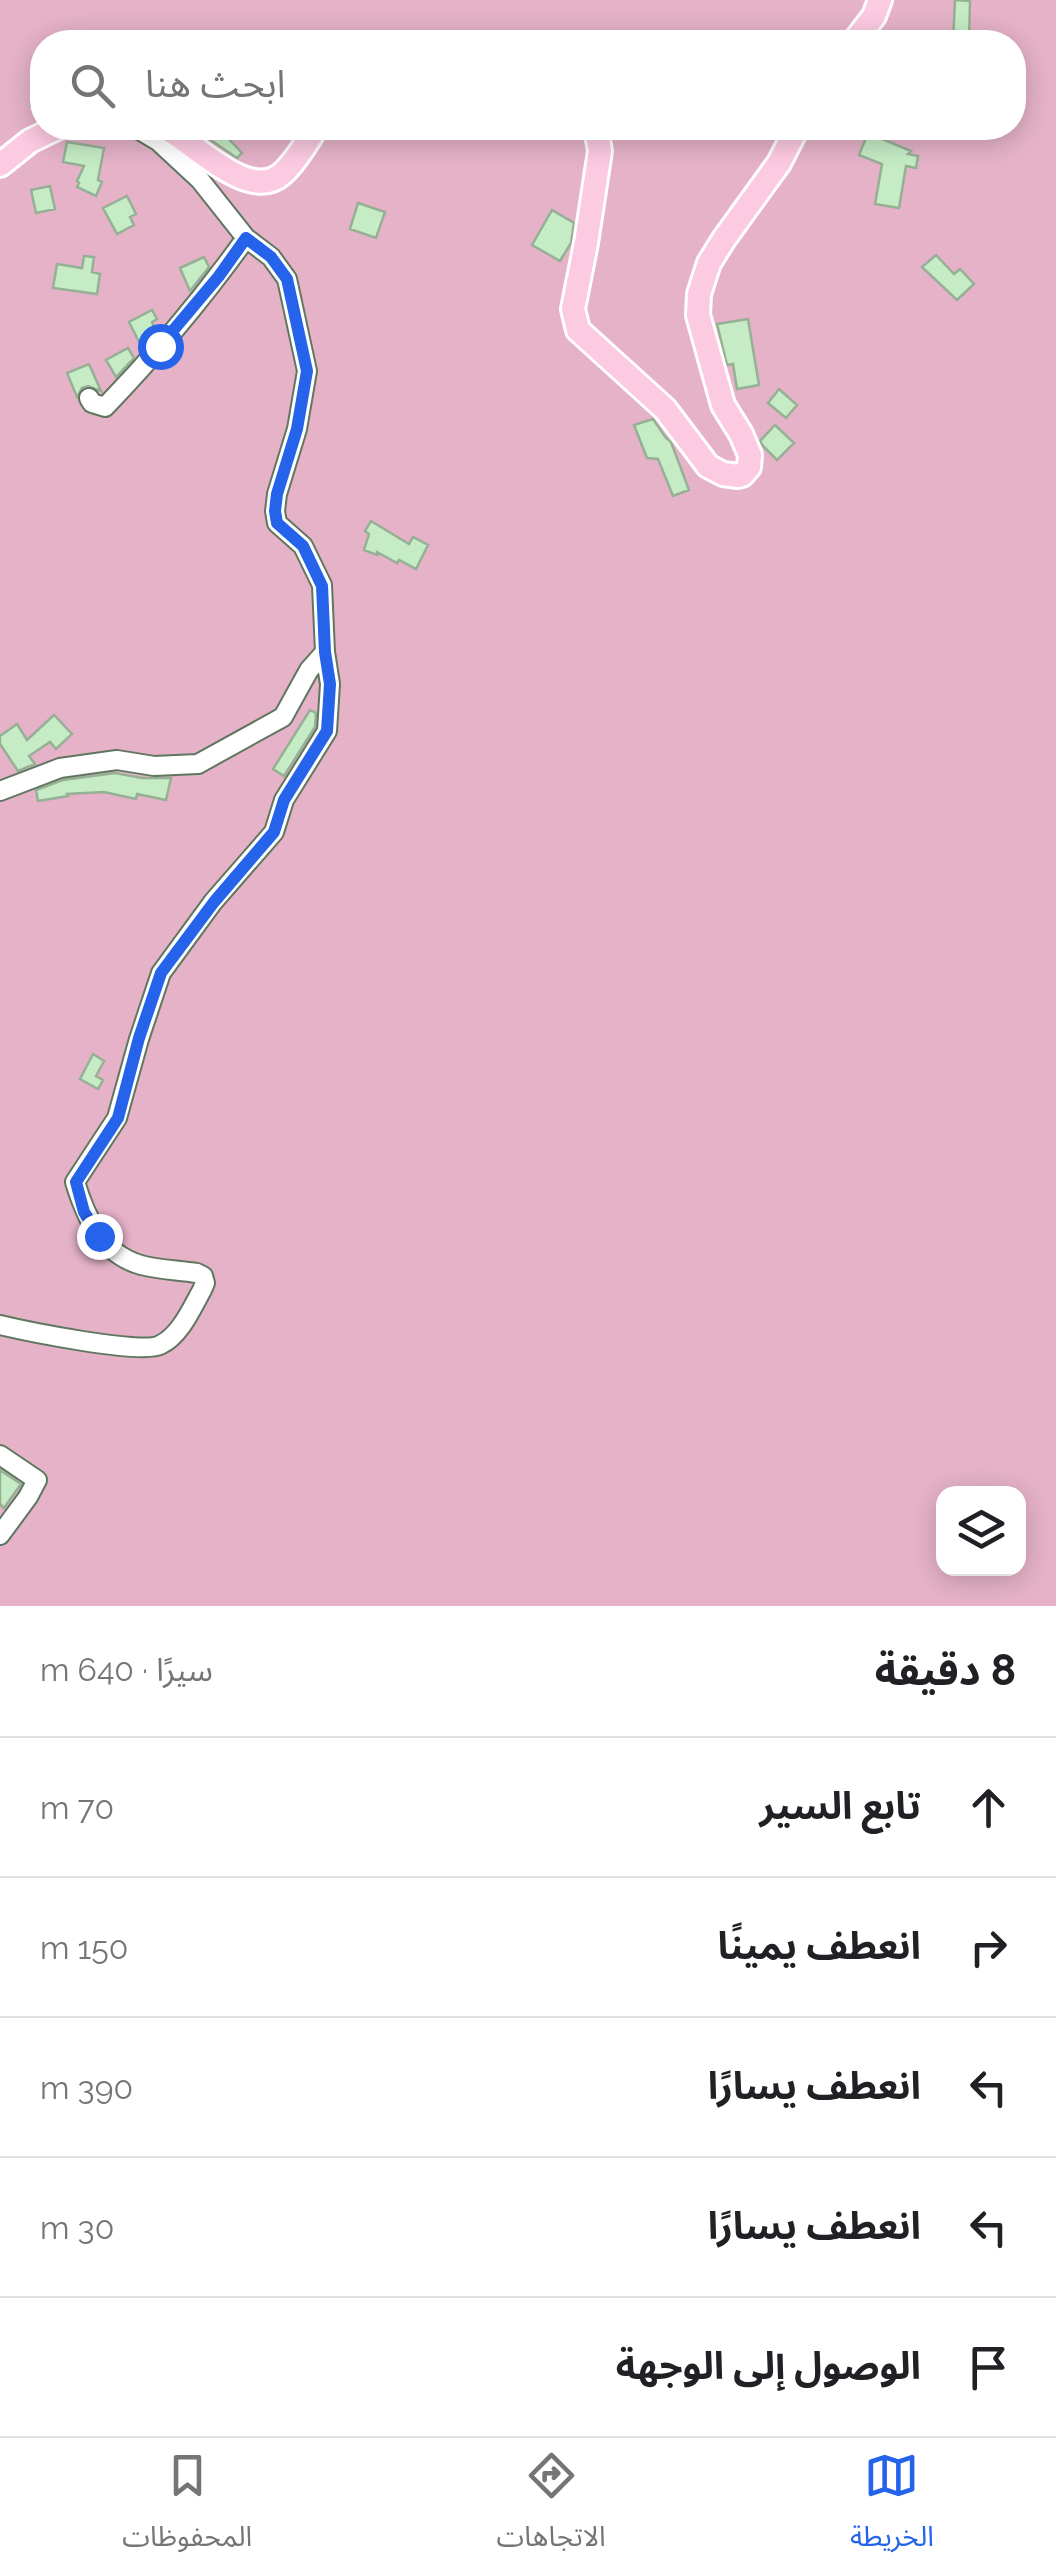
<!DOCTYPE html>
<html lang="ar">
<meta charset="utf-8">
<style>
body{margin:0;font-family:Raleway,"Noto Sans Arabic",sans-serif;background:#f2f2f2;color:#202124;direction:rtl}
.controls{position:absolute;right:30px;bottom:30px;display:grid;overflow:hidden;border-radius:20px;box-shadow:0 5px 25px #0003}
.controls button{width:90px;height:90px;display:grid;place-items:center;padding:0;border:0;border-bottom:2px solid #e0e0e0;background:#fff;color:#202124;font:50px sans-serif}
.stop{position:absolute;width:30px;height:30px;margin:-22px;border:8px solid #2563eb;border-radius:50%;background:#fff}
.stop.end{background:#2563eb;border-color:#fff;box-shadow:0 2px 10px #0008}
.list{margin:0;padding:0;list-style:none}
h2{display:flex;justify-content:space-between;align-items:center;height:130px;margin:0;padding:0 40px;font-size:42px}
h2 small{font-size:32px;font-weight:400;color:#757577}
.list li{display:grid;grid-template-columns:65px 1fr auto;gap:30px;align-items:center;box-sizing:border-box;height:140px;padding:0 40px;border-top:2px solid #e0e0e0}
.list b{display:block;font-size:38px;white-space:nowrap}
.list em{font-size:32px;font-style:normal;color:#757577}
.icon{flex:none;width:55px;height:55px;fill:none;stroke:currentColor;stroke-width:2;stroke-linecap:round;stroke-linejoin:round}
.map{position:relative;flex:none;width:1056px;height:1606px;overflow:hidden;direction:ltr}
.search{position:absolute;background:#fff;box-shadow:0 5px 25px #0003;left:30px;right:30px;top:30px;height:110px;display:flex;align-items:center;gap:25px;box-sizing:border-box;padding:0 35px;border-radius:40px;color:#757577;font-size:38px}
.sheet{height:830px;background:#fff}
nav{display:flex;justify-content:space-around;align-items:center;box-sizing:border-box;height:140px;border-top:2px solid #e0e0e0;background:#fff;font-size:28px;color:#757577}
nav a{display:grid;justify-items:center;gap:5px}
nav .on{color:#2563eb}
.map>svg:first-child{display:block}
</style>
<div class="map">
<svg width="1056" height="1606" viewBox="0 0 1056 1606">
<rect width="100%" height="100%" fill="#e3fee2"/>
<path fill="#e5b2c8" fill-rule="evenodd" d="M0,0H1056V1606H0ZM42,42H1014V128H42ZM944,1494H1018V1569H944Z"/>
<path fill="#c5ecc5" stroke="#96b096" stroke-width="2.5" d="M955,0L970,1L969,42H953Z
M37,70L42,71V108L31,106Z
M193,128H227L223,133L242,153L237,158Z
M868,133L911,151L908,154L918,156L916,168L906,166L899,208L875,204L882,164L859,155Z
M67,142L104,148L98,180L102,182L96,196L77,187L79,183L77,181L84,166L63,162Z
M50,186L55,209L36,213L31,190Z
M127,196L136,214L130,217L134,225L117,234L103,208Z
M358,203L385,212L376,238L350,229Z
M552,210L574,223L571,243L560,261L532,245Z
M936,255L954,274L960,269L974,284L957,300L922,267Z
M84,256L94,257L92,272L100,274L97,294L53,288L57,264L82,268Z
M204,257L209,267L190,291L180,268Z
M152,310L157,319L152,322L156,332L150,339L140,344L129,322Z
M748,319L759,385L737,389L733,364L727,365L717,324Z
M128,348L134,358L116,377L106,360Z
M89,364L101,391L88,386L82,388L77,397L67,373Z
M779,389L797,405L786,418L768,403Z
M653,419L666,438L671,442L689,490L673,496L658,459L647,458L634,425Z
M775,425L794,443L777,460L763,446L760,441Z
M371,521L409,544L413,537L428,545L416,569L399,560L397,563L377,552V555L364,550L369,534L365,531Z
M310,710L316,713L315,727L284,776L273,769Z
M54,715L72,734L56,749L50,742L29,756L35,764L18,771L0,744V736L17,724L27,740Z
M115,773L142,778H171L166,800L137,794L136,799L104,792L67,794L68,796L38,801L36,790L63,780Z
M93,1054L104,1061L96,1076L103,1080L98,1089L80,1079Z
M0,1470L21,1484L4,1508L0,1504Z"/>
<g fill="none" stroke-linecap="round" stroke-linejoin="round">
<defs>
<path id="minor" d="M89,398L92,403L105,407C156,354 203,298 246,238
M0,791L60,768L117,760L154,766L198,764L283,717L309,670L325,652L322,585L303,546L277,523L275,511L277,494L297,429L307,371L287,279L271,257L246,238L200,180L158,141L136,128
M0,1325C25,1331 142,1355 160,1345C180,1336 192,1308 202,1290L205,1283L203,1276L197,1273C179,1270 159,1270 141,1265C102,1254 86,1218 75,1182L117,1118L139,1039L161,973L213,902L274,832L284,800L327,731L330,684L325,652
M0,1455L37,1480L28,1497L0,1535"/>
<path id="major" d="M854,42L874,16L880,0
M165,128C195,143 250,204 283,173C297,160 306,143 316,128
M596,128L600,151L586,243L573,309L578,330L665,409L708,466L723,474L738,476L742,475L749,467L750,455L741,434L723,405L698,315L699,294L709,263L724,239L779,163L797,128
M0,165L30,141L57,128"/>
</defs>
<use href="#minor" stroke="#5f775f" stroke-width="22"/>
<use href="#major" stroke="#fff" stroke-width="28"/>
<use href="#minor" stroke="#fff" stroke-width="18"/>
<use href="#major" stroke="#fccae1" stroke-width="22"/>
</g>
<g fill="none" stroke-linecap="round" stroke-linejoin="round">
<path stroke="#2563eb" stroke-width="12" d="M99,1236L84,1212L76,1182L118,1118L139,1038L161,973L214,902L274,832L284,800L327,731L330,684L325,652L322,586L303,546L277,523L275,511L277,494L297,429L307,371L287,279L271,257L246,238L219,276L160,346"/>
</g>
</svg>
<div class="controls">
<button><svg class="icon" aria-label="layers" viewBox="0 0 24 24"><path d="M12 4l9 5-9 5-9-5zM3 14l9 5 9-5"/></svg></button>
</div>
<div class="stop" style="left:160px;top:346px"></div>
<div class="stop end" style="left:99px;top:1236px"></div>
<div class="search"><svg class="icon" aria-label="search" viewBox="0 0 24 24"><circle cx="10" cy="10" r="6"/><path d="M15 15l6 6"/></svg>ابحث هنا</div>
</div>
<section class="sheet">
<h2>8 دقيقة<small>سيرًا · 640 m</small></h2>
<ul class="list">
<li><svg class="icon" aria-label="ahead" viewBox="0 0 24 24"><path d="M12 20V5M6 11l6-6 6 6"/></svg><div><b>تابع السير</b></div><em>70 m</em></li>
<li><svg class="icon" aria-label="right" viewBox="0 0 24 24"><path d="M7 20v-9h11M14 6l5 5-5 5"/></svg><div><b>انعطف يمينًا</b></div><em>150 m</em></li>
<li><svg class="icon" aria-label="left" viewBox="0 0 24 24"><path d="M17 20v-9H6M10 6l-5 5 5 5"/></svg><div><b>انعطف يسارًا</b></div><em>390 m</em></li>
<li><svg class="icon" aria-label="left" viewBox="0 0 24 24"><path d="M17 20v-9H6M10 6l-5 5 5 5"/></svg><div><b>انعطف يسارًا</b></div><em>30 m</em></li>
<li><svg class="icon" aria-label="arrive" viewBox="0 0 24 24"><path d="M6 21V4h12l-3 4 3 4H6"/></svg><div><b>الوصول إلى الوجهة</b></div></li>
</ul>
</section>
<nav>
<a class="on"><svg class="icon" aria-label="map" viewBox="0 0 24 24"><path d="M3 6l6-2 6 2 6-2v14l-6 2-6-2-6 2zM9 4v14M15 6v14"/></svg>الخريطة</a>
<a><svg class="icon" aria-label="directions" viewBox="0 0 24 24"><path d="M12 3l9 9-9 9-9-9zM9 14v-3h6M13 9l2 2-2 2"/></svg>الاتجاهات</a>
<a><svg class="icon" aria-label="saved" viewBox="0 0 24 24"><path d="M7 4h10v16l-5-4-5 4z"/></svg>المحفوظات</a>
</nav>
